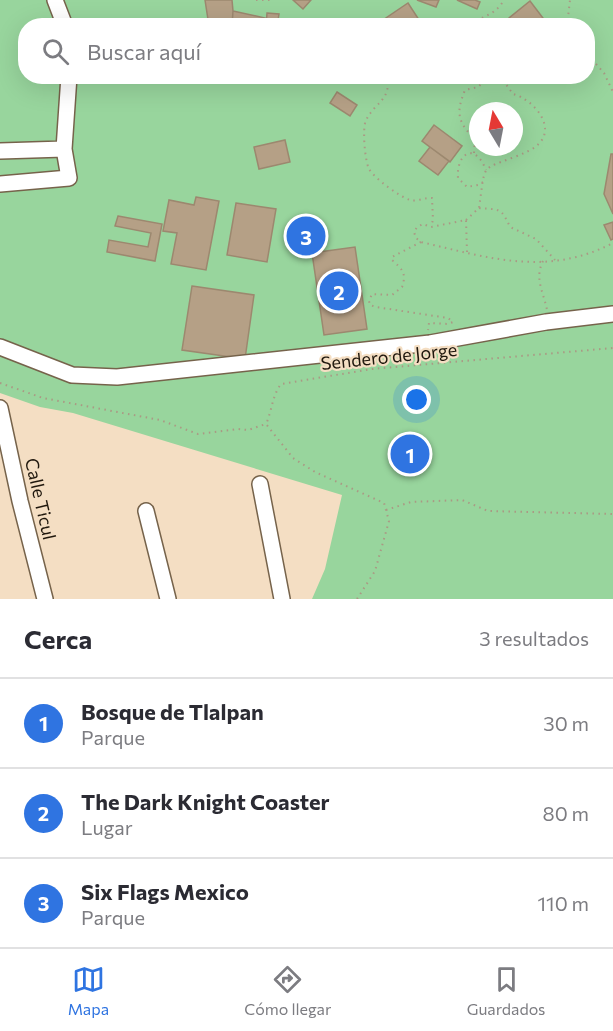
<!DOCTYPE html>
<html lang="es">
<meta charset="utf-8">
<style>
body{margin:0;font-family:Commissioner,sans-serif;background:#f7f7f7;color:#2b2b33}
.compass{position:absolute;left:469px;top:102px;width:54px;height:54px;border-radius:50%;background:#fff;box-shadow:0 6px 24px #0002;rotate:350deg}
.you{position:absolute;left:417px;top:400px;width:21px;height:21px;margin:-15px;border:4px solid #fff;border-radius:50%;background:#1a73e8;box-shadow:0 0 0 9px #1a73e833}
.badge{display:grid;place-items:center;width:39px;height:39px;border-radius:50%;background:#2f74e1;color:#fff;font-size:20px;font-weight:700}
.pin{position:absolute;translate:-50% -50%;border:3px solid #fff;box-shadow:0 2px 6px #0006}
.list{margin:0;padding:0;list-style:none}
h2{display:flex;justify-content:space-between;align-items:center;height:78px;margin:0;padding:0 24px;font-size:26px}
h2 small{font-size:20px;font-weight:400;color:#7c7c81}
.list li{display:grid;grid-template-columns:39px 1fr auto;gap:18px;align-items:center;box-sizing:border-box;height:90px;padding:0 24px;border-top:2px solid #e1e1e2}
.list b{display:block;font-size:22px;white-space:nowrap}
.list p{margin:0;font-size:20px;white-space:nowrap;color:#7c7c81}
.list em{font-size:20px;font-style:normal;color:#7c7c81}
.icon{flex:none;width:33px;height:33px;fill:none;stroke:currentColor;stroke-width:2;stroke-linecap:round;stroke-linejoin:round}
.map{position:relative;flex:none;width:613px;height:599px;overflow:hidden}
.search{position:absolute;background:#fff;box-shadow:0 6px 24px #0002;left:18px;right:18px;top:18px;height:66px;display:flex;align-items:center;gap:15px;box-sizing:border-box;padding:0 21px;border-radius:24px;color:#7c7c81;font-size:22px}
.sheet{height:348px;background:#fff}
nav{display:flex;justify-content:space-around;align-items:center;box-sizing:border-box;height:84px;border-top:2px solid #e1e1e2;background:#fff;font-size:16px;color:#7c7c81}
nav a{display:grid;justify-items:center;gap:3px}
nav .on{color:#2f74e1}
.map>svg:first-child{display:block}
</style>
<div class="map">
<svg width="613" height="599" viewBox="0 0 613 599">
<rect width="100%" height="100%" fill="#f4dec3"/>
<path fill="#98d59d" fill-rule="evenodd" d="M0,0H613V599H312L325,569L342,495L73,413L40,407L0,393ZM26,26H588V76H26ZM478,111H514V147H478Z"/>
<path fill="#b5a086" stroke="#9c886f" stroke-width="1.5" d="M205,0H232L233,11L232,26H209Z
M293,0H311L303,9Z
M417,0H439L436,7Z
M457,0H475L480,2L477,9Z
M530,1L549,26H499Z
M408,3L423,26H382L380,22Z
M233,11L265,18L264,26H232Z
M267,13L279,14L277,26H266Z
M337,92L357,105L350,116L330,103Z
M434,125L462,146L450,162L422,141Z
M285,140L290,162L259,169L254,147Z
M430,147L449,161L438,175L419,161Z
M611,154H613V214L604,194Z
M196,197L219,201L206,270L171,264L177,233L163,231L169,200L194,205Z
M236,203L276,209L267,262L227,255Z
M118,216L162,224L155,261L107,252L109,240L148,247L151,233L115,226Z
M613,222V239L611,240L604,225Z
M355,247L367,329L324,335L312,253Z
M192,286L254,295L245,359L182,350Z"/>
<g fill="none" stroke-linecap="round" stroke-linejoin="round">
<defs>
<path id="minor" d="M55,0L65,26
M0,151L64,149L69,76
M0,184L69,178L64,149
M0,347L72,375L117,377L430,343L546,322L613,314
M0,408L20,501L45,599
M260,484L282,599
M146,511L168,599"/>
</defs>
<use href="#minor" stroke="#76634b" stroke-width="18"/>
<path stroke="#aa9984" stroke-width="2" stroke-dasharray="1.5 4.5" stroke-linecap="butt" d="M256,0H270
M480,19L485,24L482,26
M453,26C472,21 494,18 504,0
M567,26L570,0
M588,55L604,73L613,92
M388,76C390,102 376,101 366,120C362,129 365,161 369,169C374,178 400,197 410,200C417,202 425,197 432,198L433,220L431,226
M474,153L475,139C457,122 456,112 465,90L478,87L485,81V76
M483,182L478,185L467,187L458,178C456,155 474,140 486,170
M479,208C500,210 501,207 510,227L536,239L555,260
M466,220L479,208L483,179L486,170L491,166C502,161 526,154 535,147C560,129 533,99 513,94L500,76
M421,242L392,257V260C402,269 407,273 402,287L392,295L372,294L369,301L370,305L376,307L448,318L453,322L448,324L429,323L428,330
M467,252L466,220L431,227L423,224L417,227L414,232L416,238L421,242C489,258 547,277 613,243
M543,261C534,279 544,293 547,310
M0,383L43,398L160,420L198,434L238,429L248,430L266,424
M386,510L411,502L462,500L488,511L613,514
M357,599L375,571L389,521L384,503L315,472L293,458L266,424C272,411 272,396 281,384L372,369L613,348"/>
<use href="#minor" stroke="#fff" stroke-width="15"/>
</g>
<g text-anchor="middle" stroke-width="4.5" stroke-linejoin="round" paint-order="stroke">
<g font-size="18" fill="#1f170d" stroke="#f4dec3">
<text transform="translate(389 357) rotate(-6)" y="6">Sendero de Jorge</text>
<text transform="translate(40 499) rotate(77)" y="6">Calle Ticul</text>
</g>
</g>
</svg>
<svg class="compass" viewBox="-18 -18 36 36"><path d="M0-13l5 13h-10z" fill="#e53935"/><path d="M0 13l5-13h-10z" fill="#7c7c81"/></svg>
<div class="you"></div>
<div class="pin badge" style="left:410px;top:454px">1</div>
<div class="pin badge" style="left:339px;top:291px">2</div>
<div class="pin badge" style="left:306px;top:236px">3</div>
<div class="search"><svg class="icon" aria-label="search" viewBox="0 0 24 24"><circle cx="10" cy="10" r="6"/><path d="M15 15l6 6"/></svg>Buscar aquí</div>
</div>
<section class="sheet">
<h2>Cerca<small>3 resultados</small></h2>
<ul class="list">
<li><span class="badge">1</span><div><b>Bosque de Tlalpan</b><p>Parque</p></div><em>30 m</em></li>
<li><span class="badge">2</span><div><b>The Dark Knight Coaster</b><p>Lugar</p></div><em>80 m</em></li>
<li><span class="badge">3</span><div><b>Six Flags Mexico</b><p>Parque</p></div><em>110 m</em></li>
</ul>
</section>
<nav>
<a class="on"><svg class="icon" aria-label="map" viewBox="0 0 24 24"><path d="M3 6l6-2 6 2 6-2v14l-6 2-6-2-6 2zM9 4v14M15 6v14"/></svg>Mapa</a>
<a><svg class="icon" aria-label="directions" viewBox="0 0 24 24"><path d="M12 3l9 9-9 9-9-9zM9 14v-3h6M13 9l2 2-2 2"/></svg>Cómo llegar</a>
<a><svg class="icon" aria-label="saved" viewBox="0 0 24 24"><path d="M7 4h10v16l-5-4-5 4z"/></svg>Guardados</a>
</nav>
